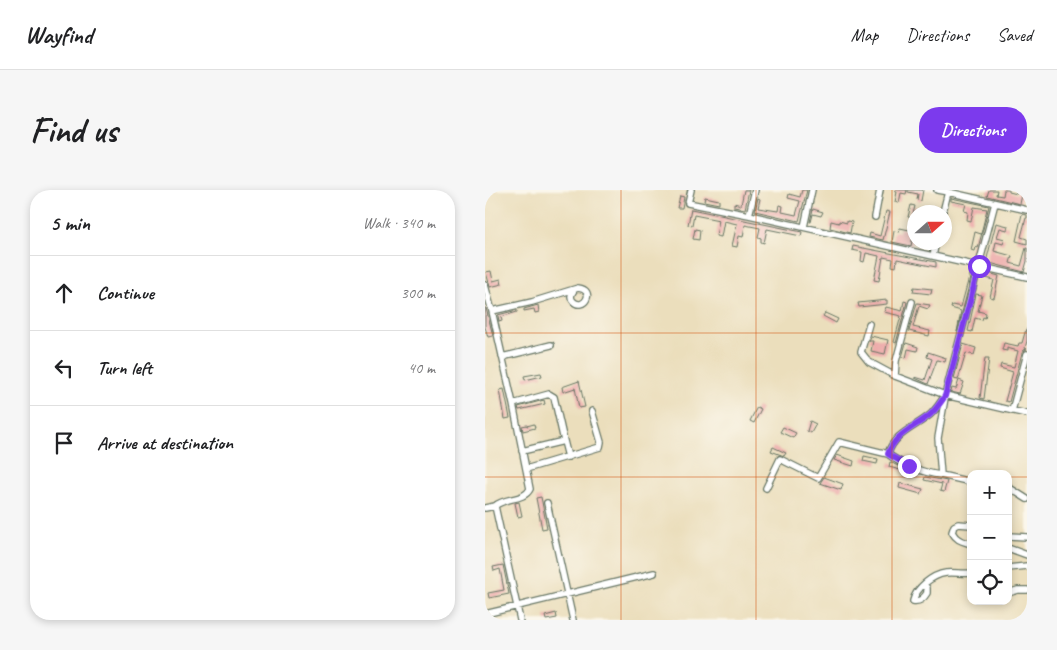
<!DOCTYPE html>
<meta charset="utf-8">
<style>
body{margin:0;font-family:Caveat,sans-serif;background:#f6f6f6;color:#202124}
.controls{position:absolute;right:15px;bottom:15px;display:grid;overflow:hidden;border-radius:10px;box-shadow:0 2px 8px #0003}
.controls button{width:45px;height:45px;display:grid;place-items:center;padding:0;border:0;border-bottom:1px solid #e0e0e0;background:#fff;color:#202124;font:25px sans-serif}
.compass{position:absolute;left:422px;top:15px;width:45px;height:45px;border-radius:50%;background:#fff;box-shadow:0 2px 8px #0003;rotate:69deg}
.stop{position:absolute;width:15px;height:15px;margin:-11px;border:4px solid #7c3aed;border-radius:50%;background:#fff}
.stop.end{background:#7c3aed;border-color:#fff;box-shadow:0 1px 5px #0008}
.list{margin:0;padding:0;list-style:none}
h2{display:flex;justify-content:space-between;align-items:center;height:65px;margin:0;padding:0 20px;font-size:21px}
h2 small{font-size:16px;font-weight:400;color:#757577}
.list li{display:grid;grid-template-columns:32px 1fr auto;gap:15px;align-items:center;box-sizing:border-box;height:75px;padding:0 20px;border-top:1px solid #e0e0e0}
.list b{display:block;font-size:19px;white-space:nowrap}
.list em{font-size:16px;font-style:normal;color:#757577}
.icon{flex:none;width:28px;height:28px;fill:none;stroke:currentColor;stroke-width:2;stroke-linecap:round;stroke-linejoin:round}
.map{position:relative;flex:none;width:542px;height:430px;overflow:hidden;border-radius:20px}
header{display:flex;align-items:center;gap:30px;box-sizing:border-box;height:70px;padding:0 25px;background:#fff;border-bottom:1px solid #e0e0e0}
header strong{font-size:24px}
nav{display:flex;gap:28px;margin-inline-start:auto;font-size:18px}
.intro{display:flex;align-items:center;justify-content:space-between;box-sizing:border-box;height:120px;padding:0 30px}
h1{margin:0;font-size:35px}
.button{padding:12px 22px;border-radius:20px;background:#7c3aed;color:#fff;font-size:18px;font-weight:700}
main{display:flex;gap:30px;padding:0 30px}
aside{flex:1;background:#fff;border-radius:20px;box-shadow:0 2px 8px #0003}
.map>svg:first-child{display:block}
</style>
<header>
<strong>Wayfind</strong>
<nav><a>Map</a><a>Directions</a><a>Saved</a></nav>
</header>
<div class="intro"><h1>Find us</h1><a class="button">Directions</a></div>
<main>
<aside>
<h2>5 min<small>Walk · 340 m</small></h2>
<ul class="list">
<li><svg class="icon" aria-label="ahead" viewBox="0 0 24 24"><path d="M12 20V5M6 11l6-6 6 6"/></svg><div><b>Continue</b></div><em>300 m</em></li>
<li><svg class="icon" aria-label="left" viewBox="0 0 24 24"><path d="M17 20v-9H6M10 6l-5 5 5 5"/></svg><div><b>Turn left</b></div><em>40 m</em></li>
<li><svg class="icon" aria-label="arrive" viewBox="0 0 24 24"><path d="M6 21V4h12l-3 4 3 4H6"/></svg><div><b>Arrive at destination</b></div></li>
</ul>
</aside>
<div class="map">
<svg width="542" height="430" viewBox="0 0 542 430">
<rect width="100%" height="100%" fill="#fbf7ec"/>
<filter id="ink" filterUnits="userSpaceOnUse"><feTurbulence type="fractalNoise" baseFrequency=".02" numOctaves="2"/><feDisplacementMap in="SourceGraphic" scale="10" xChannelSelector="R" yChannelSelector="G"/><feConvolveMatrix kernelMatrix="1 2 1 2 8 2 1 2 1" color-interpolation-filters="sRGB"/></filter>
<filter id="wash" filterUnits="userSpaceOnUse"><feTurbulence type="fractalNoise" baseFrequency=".0096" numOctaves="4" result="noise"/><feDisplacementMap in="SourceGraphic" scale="20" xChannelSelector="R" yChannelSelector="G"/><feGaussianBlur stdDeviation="1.12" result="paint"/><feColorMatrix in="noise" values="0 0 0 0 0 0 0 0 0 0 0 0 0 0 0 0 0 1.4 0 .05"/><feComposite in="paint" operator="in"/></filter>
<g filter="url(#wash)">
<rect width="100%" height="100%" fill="#ebdebc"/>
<g id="blocks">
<path fill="#eca8a7" d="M259,0H264L260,19L249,17V13L256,15Z
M317,0H322L314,31L270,21L273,8L275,9L273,18L293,21L294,15L298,16L297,22L311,25L315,11L303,8L304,4L315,7Z
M410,0H422L421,4L416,3L414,13L410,12L412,2H410Z
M423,0H438L436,11L432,10L433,4L423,2Z
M504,0H512L511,5L518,6L519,0H524V2L532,4L533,0H538L535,14L502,6Z
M195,6L199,7L197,18H192Z
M220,7L234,10V14L219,11Z
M466,8L504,16L493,58L491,57L490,61L486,60L490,42L496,44L502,19L489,17L486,31L482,30L483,22L479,21L481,14L466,11Z
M426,15L430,16L427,28L423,27Z
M206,19L317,42L316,46L282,39L279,53L276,52V48L273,47L275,38L260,35L258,47L254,46L252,57L247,56L252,34L239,31L236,47L231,46L234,30L209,25L207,36L203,35Z
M328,19L338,22L336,26L328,24L326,32H325Z
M401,21L405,22L398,50L384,47L385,43L395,46Z
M537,24L542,25V28H541L536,47L542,49V54L531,51Z
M346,31L354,33V31L362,33V31L367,32L365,43L345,38Z
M511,33L523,36L522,40L515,38L512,47L520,49L518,54L511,52L509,61L527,66L525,73L536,76L541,58H542V71L539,82L501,72Z
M415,38L429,41L426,56L407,52L409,41L414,42Z
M210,39L215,40L214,50L208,49Z
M368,56L451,72V77L412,69L411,77L407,76L408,69L398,67L394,91L389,90L394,66L381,63L379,72L376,71L377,62L367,60Z
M486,80H488L472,142L476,121L466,118L467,115L476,117Z
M6,81L8,91L16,89L17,94L5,97L1,82Z
M499,82L514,86L509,108L505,107L509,90L497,87Z
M429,97L447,99L446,104L428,102Z
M491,104L497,105L493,121L501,123L500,128L498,127L497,130L490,128L487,142L483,141Z
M402,110V114L374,117L373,113Z
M419,111L422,112L411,153L409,152L416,126L399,122L401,117L417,121Z
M432,113L445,115L443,119L434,116L428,137L445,141L444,146L424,141Z
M53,115L54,122L50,123L49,119L39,121V119Z
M0,118H1L8,146L3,147L0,137Z
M32,120V122L16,127L17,131L14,132L13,125Z
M340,123L353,129L351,133L338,126Z
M541,139H542V151L540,158L542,159L539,160L537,163L524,212L520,211L528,182L515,178L516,174L529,177L533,161L522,158V161L517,160L519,153L533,156L534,153H537Z
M386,146L403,150L400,164L386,161L388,151H384Z
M421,153L433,157L432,161L423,159L421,168L417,167Z
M478,154L491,158L489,165L481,163L473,190L469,189Z
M443,162L461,168L460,172L452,170L443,194L430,188V187L440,190L447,169L442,167Z
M500,168H504L499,209L495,208Z
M56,183L57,186L40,190L39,186Z
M474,190L479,192L475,204L466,202L467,198L471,199Z
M94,191L100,217L94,218L90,198L78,202L77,197Z
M19,199L25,228L20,229L15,200Z
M59,210L60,214L34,220L33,217Z
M272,217L276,219L269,233L265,231Z
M325,231L331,234L326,243L322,241Z
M49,234L50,238L38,241L37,236L42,235V236Z
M298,237L311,243L308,248L295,242Z
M288,257L301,263L299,266L286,261Z
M352,265L369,271L368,276L349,270Z
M379,266L393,269L392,274L378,271Z
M405,272L419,279V281L404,277Z
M339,287L358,294L356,300L335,293Z
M440,287L462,291L459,302L455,301L457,294L439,290Z
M415,293L438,299L436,304L414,298Z
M56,307L62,338L57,339L51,308Z
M34,312L37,326L33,327L30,313Z
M18,375L24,404L4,408L3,403L19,400L15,379L9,381L8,377Z
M71,423L72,428L61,430L60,426Z"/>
</g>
</g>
<g filter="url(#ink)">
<use href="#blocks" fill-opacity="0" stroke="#667564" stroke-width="1"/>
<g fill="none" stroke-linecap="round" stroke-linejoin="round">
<defs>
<path id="minor" d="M206,0L203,13L264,25L448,66L451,52
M452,0L463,2
M510,13L460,205L542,224
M458,22L463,2L542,20
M264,25L270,0
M390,27L395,0
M319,37L327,0
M448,66L542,87
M0,95L7,121L28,214L45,299C39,311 20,307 10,316L35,430
M427,112L411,171L410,186L460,205
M7,121L47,112L93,98C112,100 98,122 88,111C85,108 86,104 89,100
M384,134L376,162L384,172L410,186
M17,167L66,155
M460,208L453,248L456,285L486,292
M28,214L64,204L69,207L79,251L37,261
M527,221L542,164
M79,251L83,267
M403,264C417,275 439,283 456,285
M41,279L115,257L116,252L107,221
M523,297L542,309
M281,298L295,269L333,288L354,252L403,264C409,243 431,237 446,224C451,219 456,212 460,205
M62,313L88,430
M0,318L10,316
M486,335L473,334L469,336L467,342C472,351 477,351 486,354
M523,346L542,347
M523,358L542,365
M523,378L542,376
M439,395L442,398V403C439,408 434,412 428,411C431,398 447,385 461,383C469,382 477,384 486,383
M523,403L533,400H542
M0,424L169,383"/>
</defs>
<use href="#minor" stroke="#667564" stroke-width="8"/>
<use href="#minor" stroke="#fff" stroke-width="5.5"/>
</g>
</g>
<g fill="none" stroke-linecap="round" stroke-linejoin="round" filter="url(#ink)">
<path stroke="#7c3aed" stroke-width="6" d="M424,276L406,266L403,264C410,243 431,237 446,224C451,219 456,212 460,206L494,76"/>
</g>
<path fill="none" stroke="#d45610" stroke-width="1" stroke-opacity="0.55" d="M136,0V430M271,0V430M407,0V430M0,143H542M0,287H486M523,287H542"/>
</svg>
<div class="controls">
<button>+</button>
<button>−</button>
<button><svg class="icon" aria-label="locate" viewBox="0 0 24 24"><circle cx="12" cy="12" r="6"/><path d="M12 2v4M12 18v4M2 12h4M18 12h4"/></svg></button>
</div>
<svg class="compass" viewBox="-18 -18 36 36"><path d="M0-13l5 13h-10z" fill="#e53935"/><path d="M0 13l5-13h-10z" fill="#757577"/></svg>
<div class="stop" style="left:494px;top:76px"></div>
<div class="stop end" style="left:424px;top:276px"></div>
</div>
</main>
